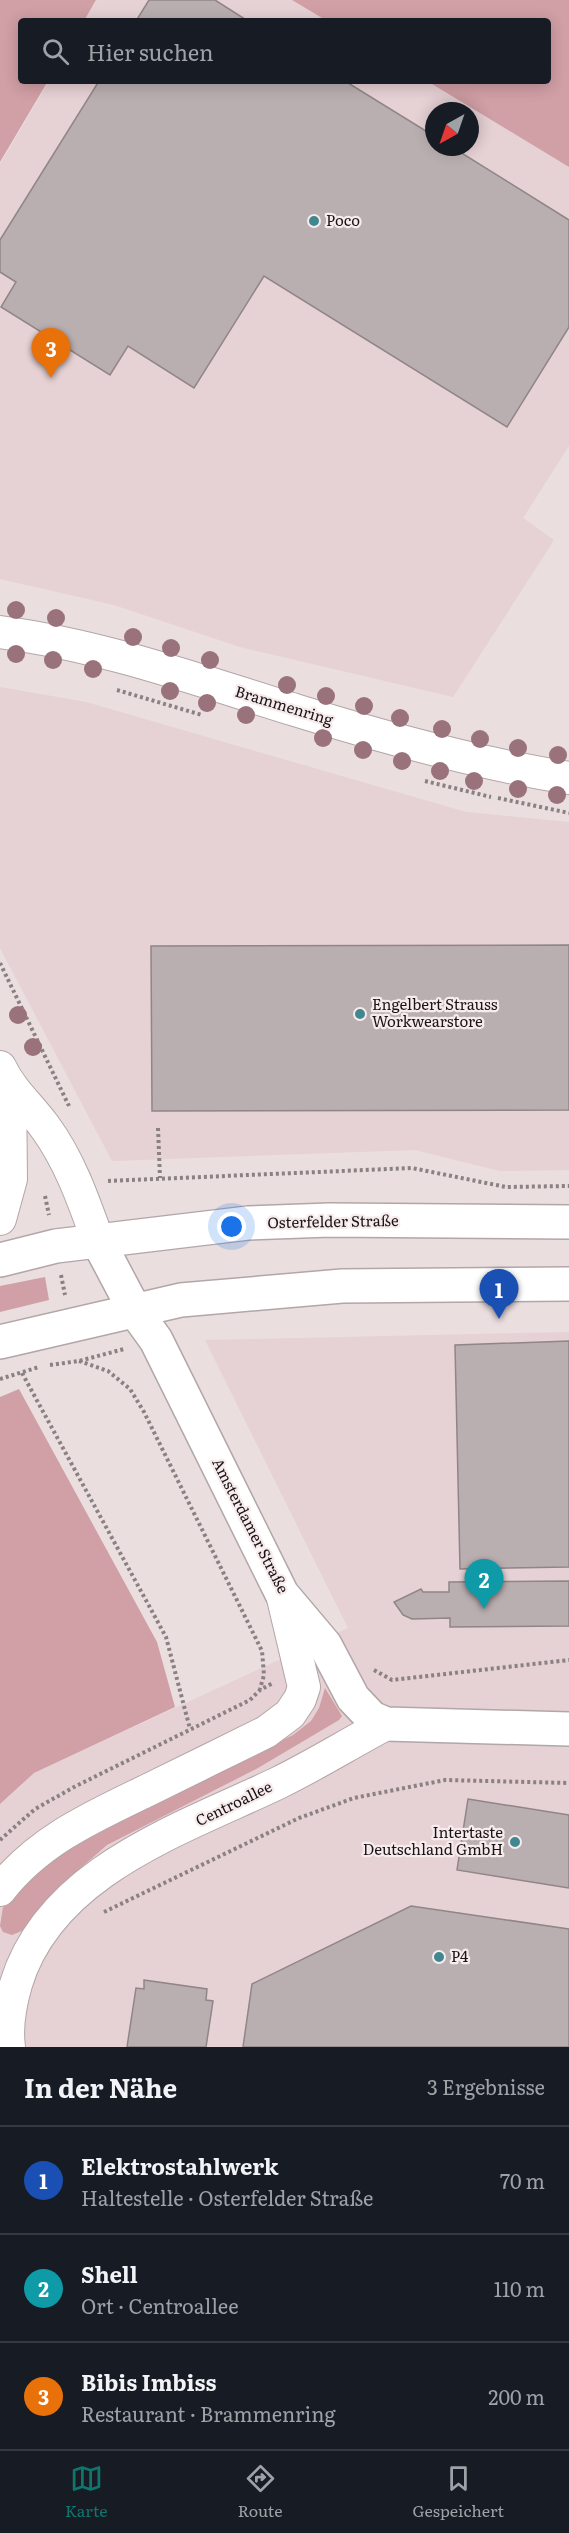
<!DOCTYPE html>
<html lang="de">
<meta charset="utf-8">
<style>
body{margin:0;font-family:Literata,serif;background:#20242c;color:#f1f3f6}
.compass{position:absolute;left:425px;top:102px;width:54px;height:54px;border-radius:50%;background:#171b24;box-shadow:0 3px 15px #0003;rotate:220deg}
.you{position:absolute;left:232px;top:1227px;width:21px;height:21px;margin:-15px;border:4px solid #fff;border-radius:50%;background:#1a73e8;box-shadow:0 0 0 9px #1a73e833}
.badge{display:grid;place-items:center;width:39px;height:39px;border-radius:50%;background:#0f766e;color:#fff;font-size:20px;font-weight:700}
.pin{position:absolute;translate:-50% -50px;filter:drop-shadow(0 2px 3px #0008)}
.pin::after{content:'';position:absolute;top:32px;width:21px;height:18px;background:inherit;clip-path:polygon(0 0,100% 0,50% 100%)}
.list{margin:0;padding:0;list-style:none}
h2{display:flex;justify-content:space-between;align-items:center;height:78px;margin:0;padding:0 24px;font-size:26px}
h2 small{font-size:20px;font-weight:400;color:#9ea1a6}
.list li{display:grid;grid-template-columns:39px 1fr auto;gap:18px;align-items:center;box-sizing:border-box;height:108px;padding:0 24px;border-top:2px solid #363941}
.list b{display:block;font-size:22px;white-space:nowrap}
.list p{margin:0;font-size:20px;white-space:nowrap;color:#9ea1a6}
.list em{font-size:20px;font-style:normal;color:#9ea1a6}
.icon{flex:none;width:33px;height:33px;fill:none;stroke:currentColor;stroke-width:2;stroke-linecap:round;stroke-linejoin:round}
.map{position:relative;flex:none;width:569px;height:2047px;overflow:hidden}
.search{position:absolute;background:#171b24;box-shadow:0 3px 15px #0003;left:18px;right:18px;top:18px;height:66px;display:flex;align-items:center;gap:15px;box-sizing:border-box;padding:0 21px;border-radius:6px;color:#9ea1a6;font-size:22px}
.sheet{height:402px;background:#171b24}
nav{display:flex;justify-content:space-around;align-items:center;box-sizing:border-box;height:84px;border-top:2px solid #363941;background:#171b24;font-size:16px;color:#9ea1a6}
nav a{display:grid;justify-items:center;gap:3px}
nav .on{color:#0f766e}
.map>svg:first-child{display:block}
</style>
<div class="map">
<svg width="569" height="2047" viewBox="0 0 569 2047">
<rect width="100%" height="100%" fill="#eadedf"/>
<path fill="#e6d1d4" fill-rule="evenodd" d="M97,0H292L327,21H84Z
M49,81H427L569,167V446L523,518L554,540L453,697L240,647L114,605L0,579V164ZM434,111H470V147H434Z
M0,687L86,702L466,812L569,822V1170L500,1171L415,1150L112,1161L0,948Z
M569,1332V2047H0V1804L34,1773L348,1628L205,1340Z"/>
<path fill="#d19fa6" d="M0,0H96L84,21H21V81H48L0,162Z
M292,0H569V167L427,81H548V21H327Z
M45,1277L49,1300L0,1312V1286Z
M19,1389L157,1642L175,1707L34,1773L0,1804V1397Z
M325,1688L342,1716L339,1720L258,1768L107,1845L58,1888L24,1930L12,1935L3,1932L0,1926L3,1907L17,1889L39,1867L98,1830L293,1735L311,1721L319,1708Z"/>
<path fill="#baafb0" stroke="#908587" stroke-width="1.5" d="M149,0H215L248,21H136Z
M99,81H345L434,136V147H452L569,220V327L507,427L264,276L194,388L128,346L110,375L1,307L16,282L0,272V240Z
M569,945V1110L152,1111L151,946Z
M569,1341V1567L460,1569L455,1345Z
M569,1581V1626L450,1627V1618L412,1619L403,1615L394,1602L421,1589L423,1592H449V1582Z
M468,1799L569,1815V1888L457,1870Z
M411,1906L569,1929V2047H243L252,1984Z
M144,1980L207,1989L206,2000L213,2001L206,2047H127L136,1988L144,1989Z"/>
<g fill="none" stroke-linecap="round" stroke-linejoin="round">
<defs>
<path id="minor" d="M0,632C101,645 198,680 295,710C385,738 476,763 569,778
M0,1067C12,1092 29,1105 45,1127C70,1161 84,1202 98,1241
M0,1219L11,1179L10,1088
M0,1890C38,1841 92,1817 146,1791C186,1771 226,1752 266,1732L290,1714L300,1699L304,1687L282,1594
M9,2047C6,2026 10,2005 16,1984C50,1871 182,1829 278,1783C315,1765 350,1743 386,1724"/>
<path id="tertiary" d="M135,1311L156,1340L282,1594L325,1645L353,1698L372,1718L386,1724L569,1729"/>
<path id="secondary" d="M98,1241L135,1311
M0,1260L56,1246L248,1223L330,1220L569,1222
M0,1342L181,1300L342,1286L569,1284"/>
</defs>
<use href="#minor" stroke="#b2a6a8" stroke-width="34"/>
<use href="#tertiary" stroke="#b2a6a8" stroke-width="36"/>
<use href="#secondary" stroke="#b2a6a8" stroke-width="36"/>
<path stroke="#8a8182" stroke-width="4" stroke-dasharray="3 3" stroke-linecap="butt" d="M117,690L202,715
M425,781L491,797
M498,798L569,813
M0,963L69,1106
M158,1128L160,1178
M108,1181L412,1168L506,1187L569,1186
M45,1196L49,1215
M61,1275L65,1295
M79,1361L108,1371L130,1389L144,1412L262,1651L264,1675L260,1689
M50,1365L79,1361L124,1349
M22,1373L166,1637L190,1729
M0,1379L39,1367
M374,1670L392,1680L569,1660
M0,1840L35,1809L76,1786L250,1700L260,1690L273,1683
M104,1912L299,1818L354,1798L445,1780L569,1783"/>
<use href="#minor" stroke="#fff" stroke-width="32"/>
<use href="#tertiary" stroke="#fff" stroke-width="33"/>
<use href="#secondary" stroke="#fff" stroke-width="33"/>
</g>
<g fill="#9a727b">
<circle cx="16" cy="610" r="9"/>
<circle cx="56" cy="618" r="9"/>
<circle cx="133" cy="637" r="9"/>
<circle cx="171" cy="648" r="9"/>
<circle cx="16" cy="654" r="9"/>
<circle cx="53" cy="660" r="9"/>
<circle cx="210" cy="660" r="9"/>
<circle cx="93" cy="669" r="9"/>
<circle cx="287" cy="685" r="9"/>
<circle cx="170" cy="691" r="9"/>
<circle cx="326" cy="696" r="9"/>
<circle cx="207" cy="703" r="9"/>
<circle cx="364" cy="706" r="9"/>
<circle cx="246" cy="715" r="9"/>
<circle cx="400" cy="718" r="9"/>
<circle cx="442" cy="729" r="9"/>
<circle cx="323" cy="738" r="9"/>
<circle cx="480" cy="739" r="9"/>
<circle cx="518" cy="748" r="9"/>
<circle cx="363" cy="750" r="9"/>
<circle cx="558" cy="755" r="9"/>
<circle cx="402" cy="761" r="9"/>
<circle cx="440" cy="771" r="9"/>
<circle cx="474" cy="781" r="9"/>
<circle cx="518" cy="789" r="9"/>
<circle cx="557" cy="795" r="9"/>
<circle cx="18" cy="1015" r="9"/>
<circle cx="33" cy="1047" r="9"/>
</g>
<g fill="#408790" stroke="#f7ebed" stroke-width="2">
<circle cx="314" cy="221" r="6"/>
<circle cx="360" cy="1014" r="6"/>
<circle cx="515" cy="1842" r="6"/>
<circle cx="439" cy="1957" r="6"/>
</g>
<g text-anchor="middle" stroke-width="4.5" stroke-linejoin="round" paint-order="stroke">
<g font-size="15" fill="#191516" stroke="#f7ebed" text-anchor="start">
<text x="326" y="226">Poco</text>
<text x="372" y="1010">Engelbert Strauss<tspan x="372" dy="17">Workwearstore</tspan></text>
<text x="503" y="1838" text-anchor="end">Intertaste<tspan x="503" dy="17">Deutschland GmbH</tspan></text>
<text x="451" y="1962">P4</text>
</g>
<g font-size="15" fill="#191516" stroke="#f7ebed">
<text transform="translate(284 706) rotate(17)" y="5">Brammenring</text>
<text transform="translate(333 1222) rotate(-1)" y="5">Osterfelder Straße</text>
<text transform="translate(250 1526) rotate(63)" y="5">Amsterdamer Straße</text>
<text transform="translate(234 1804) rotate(-26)" y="5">Centroallee</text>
</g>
</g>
</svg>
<svg class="compass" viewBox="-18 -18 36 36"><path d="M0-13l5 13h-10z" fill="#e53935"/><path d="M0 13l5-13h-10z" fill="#9ea1a6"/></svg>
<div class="you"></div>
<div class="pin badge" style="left:499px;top:1319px;background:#1a4fb4">1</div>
<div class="pin badge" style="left:484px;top:1609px;background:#0f9aa8">2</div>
<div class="pin badge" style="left:51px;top:378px;background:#e8710a">3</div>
<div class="search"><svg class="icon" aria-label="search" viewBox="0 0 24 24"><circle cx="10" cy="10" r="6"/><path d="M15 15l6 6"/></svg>Hier suchen</div>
</div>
<section class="sheet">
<h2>In der Nähe<small>3 Ergebnisse</small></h2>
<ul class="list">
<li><span class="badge" style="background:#1a4fb4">1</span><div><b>Elektrostahlwerk</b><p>Haltestelle · Osterfelder Straße</p></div><em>70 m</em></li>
<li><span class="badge" style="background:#0f9aa8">2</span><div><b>Shell</b><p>Ort · Centroallee</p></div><em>110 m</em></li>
<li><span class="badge" style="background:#e8710a">3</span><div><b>Bibis Imbiss</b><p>Restaurant · Brammenring</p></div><em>200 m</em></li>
</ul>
</section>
<nav>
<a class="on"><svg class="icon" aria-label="map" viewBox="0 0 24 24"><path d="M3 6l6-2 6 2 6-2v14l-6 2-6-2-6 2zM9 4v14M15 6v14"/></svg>Karte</a>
<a><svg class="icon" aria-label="directions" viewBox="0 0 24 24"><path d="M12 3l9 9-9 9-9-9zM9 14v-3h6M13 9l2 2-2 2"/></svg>Route</a>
<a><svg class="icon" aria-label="saved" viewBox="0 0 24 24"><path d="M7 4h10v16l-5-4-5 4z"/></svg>Gespeichert</a>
</nav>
